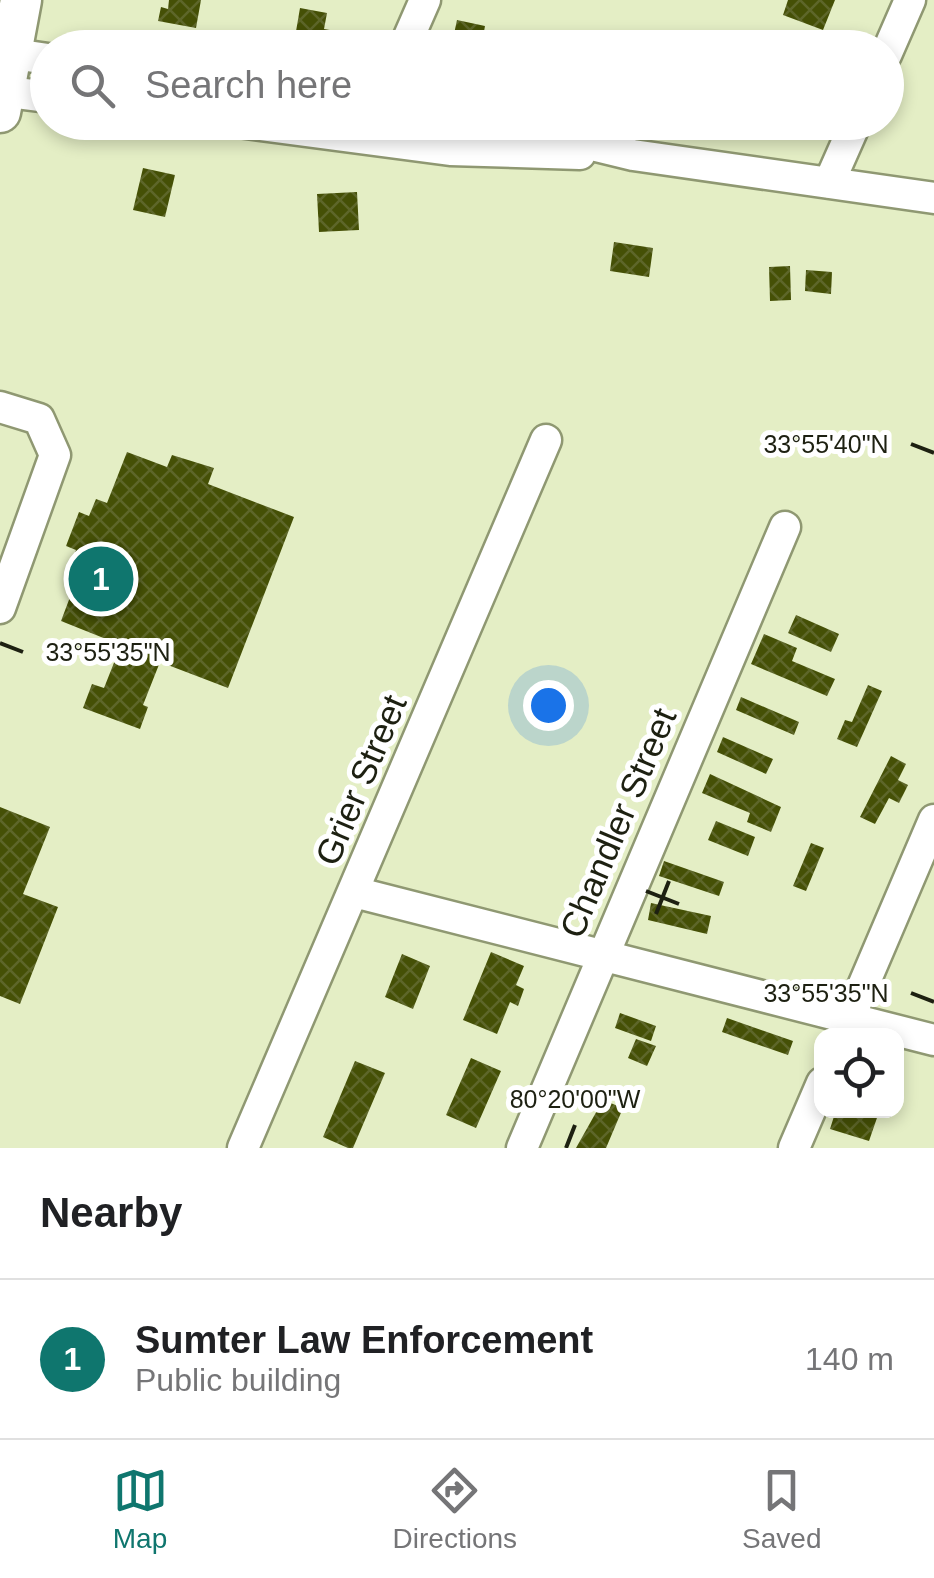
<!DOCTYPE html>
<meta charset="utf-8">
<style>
body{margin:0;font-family:Arial,sans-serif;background:#f6f6f6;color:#202124}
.controls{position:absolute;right:30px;bottom:30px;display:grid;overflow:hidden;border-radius:20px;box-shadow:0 5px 15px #0003}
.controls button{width:90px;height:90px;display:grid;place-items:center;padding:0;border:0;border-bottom:2px solid #e0e0e0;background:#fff;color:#202124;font:50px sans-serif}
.you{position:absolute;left:548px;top:705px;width:35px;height:35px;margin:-25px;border:8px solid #fff;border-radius:50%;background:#1a73e8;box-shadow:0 0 0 15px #1a73e833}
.badge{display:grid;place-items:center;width:65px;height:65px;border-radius:50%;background:#0f766e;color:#fff;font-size:32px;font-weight:700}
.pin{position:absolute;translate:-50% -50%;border:5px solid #fff;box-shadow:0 2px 10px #0006}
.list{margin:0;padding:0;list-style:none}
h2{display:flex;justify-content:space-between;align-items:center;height:130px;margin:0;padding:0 40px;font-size:42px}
h2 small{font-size:32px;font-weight:400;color:#757577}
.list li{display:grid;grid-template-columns:65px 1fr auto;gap:30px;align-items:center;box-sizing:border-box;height:160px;padding:0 40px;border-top:2px solid #e0e0e0}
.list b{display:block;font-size:38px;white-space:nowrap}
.list p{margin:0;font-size:32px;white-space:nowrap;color:#757577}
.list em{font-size:32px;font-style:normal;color:#757577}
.icon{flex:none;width:55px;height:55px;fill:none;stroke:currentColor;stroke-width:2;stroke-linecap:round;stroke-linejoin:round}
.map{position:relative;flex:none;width:934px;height:1148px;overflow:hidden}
.search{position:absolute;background:#fff;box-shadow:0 5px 15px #0003;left:30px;right:30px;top:30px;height:110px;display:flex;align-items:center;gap:25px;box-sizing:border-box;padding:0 35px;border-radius:55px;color:#757577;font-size:38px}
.sheet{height:290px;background:#fff}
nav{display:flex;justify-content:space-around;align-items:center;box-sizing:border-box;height:140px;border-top:2px solid #e0e0e0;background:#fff;font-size:28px;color:#757577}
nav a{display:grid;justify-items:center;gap:5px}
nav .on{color:#0f766e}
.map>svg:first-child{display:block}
</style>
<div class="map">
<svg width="934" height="1148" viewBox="0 0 934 1148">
<defs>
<pattern id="building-cross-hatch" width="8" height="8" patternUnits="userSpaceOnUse" patternTransform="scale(2.5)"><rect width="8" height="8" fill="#455006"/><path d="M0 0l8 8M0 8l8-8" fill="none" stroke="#5d662a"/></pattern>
</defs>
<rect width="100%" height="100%" fill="#e4eec5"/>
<path fill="url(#building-cross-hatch)" d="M169,0H201L196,28L158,21L161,7L168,9Z
M788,0H835L823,30L783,15Z
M300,8L327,13L324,29L336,31L334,48L294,43Z
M457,20L485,26L481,48H451Z
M524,35L555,41L554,48H522Z
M143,168L175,175L165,217L133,210Z
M357,192L359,230L319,232L317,194Z
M614,242L653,248L649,277L610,271Z
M790,266L791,300L770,301L769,267Z
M806,270L832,272L831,294L805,291Z
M127,452L167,467L172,455L214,468L208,484L294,517L228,688L160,662L143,705L148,707L140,729L83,708L92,684L104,688L121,645L61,621L81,568L71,564L76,550L66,546L79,512L89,516L96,499L107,503Z
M796,615L839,634L831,652L788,633Z
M764,634L797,648L792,661L835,679L827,696L751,664Z
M868,685L882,691L857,747L837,739L845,720L852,722Z
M741,697L799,722L794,735L736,710Z
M723,737L773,759L766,774L717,752Z
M891,756L906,764L898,780L908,785L899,803L889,798L875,824L860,817Z
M710,774L781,807L771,832L747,822L750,813L702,793Z
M0,807L50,827L23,894L58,907L20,1004L0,996Z
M716,821L755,837L748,856L708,840Z
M811,843L824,848L806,891L793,886Z
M664,861L724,882L719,896L659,876Z
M651,903L711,916L707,934L648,920Z
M491,952L524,966L516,985L524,989L518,1006L510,1002L497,1034L463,1020Z
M402,954L430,966L413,1009L385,997Z
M620,1013L656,1026L651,1041L615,1028Z
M727,1018L793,1041L788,1055L722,1032Z
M636,1039L656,1046L647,1066L628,1058Z
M471,1058L501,1071L476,1128L446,1115Z
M355,1061L385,1073L353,1148H348L323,1137Z
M603,1100L623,1108L606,1148H576Z
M836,1110L878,1115L869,1141L830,1129Z"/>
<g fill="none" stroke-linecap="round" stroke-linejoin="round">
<defs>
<path id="minor" d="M404,48L425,0
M0,52L48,59
M886,55L910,0
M0,91L48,97
M238,122L450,150L580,154
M498,122L633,155L934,198
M829,183L856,122
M0,407L39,419L55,455L0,608
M354,892L934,1040
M843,1033L934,820
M243,1148L546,440
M522,1148L785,527
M794,1148L822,1083"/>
<path id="major" d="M0,112L21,0"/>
</defs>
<use href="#minor" stroke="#8f9872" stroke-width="35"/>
<use href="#major" stroke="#8f9872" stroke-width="45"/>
<use href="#minor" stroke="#fff" stroke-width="30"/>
<use href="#major" stroke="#fff" stroke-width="40"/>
</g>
<path fill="none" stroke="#1d2011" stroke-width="4" d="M911,444L934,453M0,643L23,652M646,891L679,904M656,914L669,881M911,993L934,1002M566,1148L575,1125"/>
<g text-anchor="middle" stroke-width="10" stroke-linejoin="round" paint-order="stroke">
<g font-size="35" fill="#1d2011" stroke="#fff">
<text transform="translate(361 780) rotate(-67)" y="12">Grier Street</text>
<text transform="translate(618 823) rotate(-67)" y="12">Chandler Street</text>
</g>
</g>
<g font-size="25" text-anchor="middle" fill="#1d2011" stroke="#fff" stroke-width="10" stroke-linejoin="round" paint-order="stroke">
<text x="826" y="453">33°55'40"N</text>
<text x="108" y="661">33°55'35"N</text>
<text x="826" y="1002">33°55'35"N</text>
<text x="575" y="1108">80°20'00"W</text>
</g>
</svg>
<div class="controls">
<button><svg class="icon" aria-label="locate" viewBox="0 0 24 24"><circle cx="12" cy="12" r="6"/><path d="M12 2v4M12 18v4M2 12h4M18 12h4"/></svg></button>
</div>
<div class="you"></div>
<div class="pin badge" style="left:101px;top:579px">1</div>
<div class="search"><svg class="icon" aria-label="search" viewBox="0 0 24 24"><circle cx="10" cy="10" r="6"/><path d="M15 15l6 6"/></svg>Search here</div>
</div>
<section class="sheet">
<h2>Nearby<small></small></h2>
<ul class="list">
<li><span class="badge">1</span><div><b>Sumter Law Enforcement</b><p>Public building</p></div><em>140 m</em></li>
</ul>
</section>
<nav>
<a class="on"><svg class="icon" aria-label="map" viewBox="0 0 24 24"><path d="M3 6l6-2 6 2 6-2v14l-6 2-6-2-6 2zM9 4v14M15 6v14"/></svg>Map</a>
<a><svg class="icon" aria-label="directions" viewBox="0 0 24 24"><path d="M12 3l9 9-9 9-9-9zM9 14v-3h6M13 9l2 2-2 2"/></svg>Directions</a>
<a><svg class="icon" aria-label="saved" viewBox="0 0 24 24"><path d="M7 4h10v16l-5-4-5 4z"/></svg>Saved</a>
</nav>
